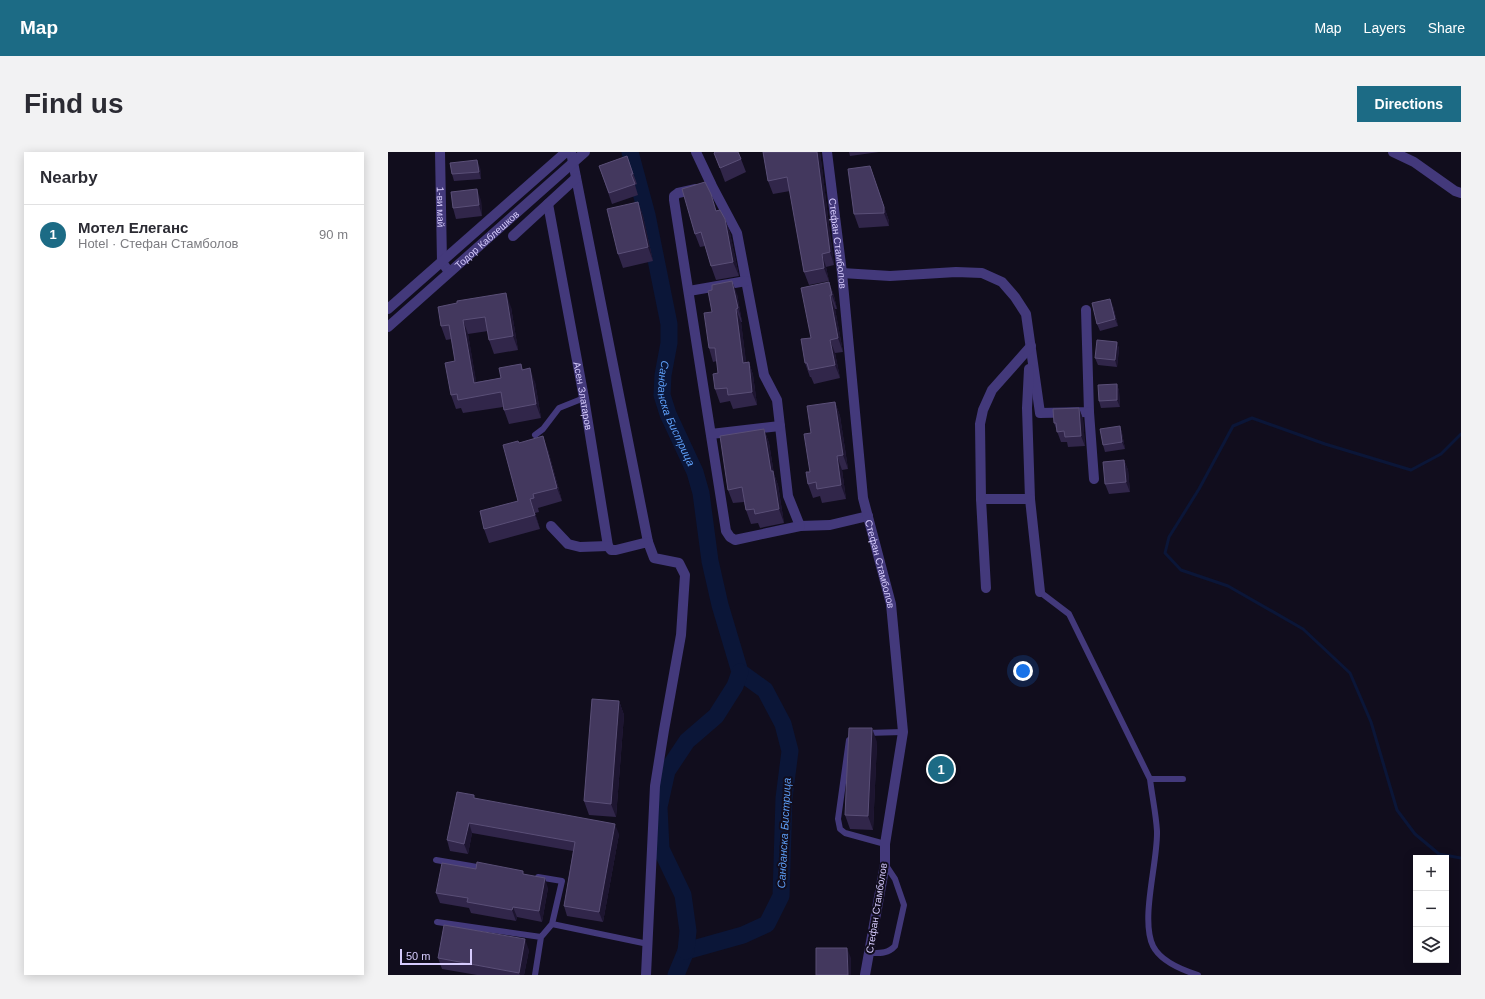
<!DOCTYPE html>
<meta charset="utf-8">
<style>
body{margin:0;font-family:Arial,sans-serif;background:#f2f2f3;color:#2b2b33}
.controls{position:absolute;right:12px;bottom:12px;display:grid;overflow:hidden;border-radius:0px;box-shadow:0 2px 10px #0003}
.controls button{width:36px;height:36px;display:grid;place-items:center;padding:0;border:0;border-bottom:1px solid #e1e1e2;background:#fff;color:#2b2b33;font:20px sans-serif}
.scale{position:absolute;left:12px;bottom:10px;width:72px;box-sizing:border-box;padding-left:4px;border:2px solid #d6cbfd;border-top:0;font-size:11px;line-height:14px;white-space:nowrap;color:#d6cbfd;-webkit-text-stroke:3px #110d1d;paint-order:stroke}
.you{position:absolute;left:635px;top:519px;width:14px;height:14px;margin:-10px;border:3px solid #fff;border-radius:50%;background:#1a73e8;box-shadow:0 0 0 6px #1a73e833}
.badge{display:grid;place-items:center;width:26px;height:26px;border-radius:50%;background:#1c6b85;color:#fff;font-size:13px;font-weight:700}
.pin{position:absolute;translate:-50% -50%;border:2px solid #fff;box-shadow:0 1px 4px #0006}
.list{margin:0;padding:0;list-style:none}
h2{display:flex;justify-content:space-between;align-items:center;height:52px;margin:0;padding:0 16px;font-size:17px}
h2 small{font-size:13px;font-weight:400;color:#7c7c81}
.list li{display:grid;grid-template-columns:26px 1fr auto;gap:12px;align-items:center;box-sizing:border-box;height:60px;padding:0 16px;border-top:1px solid #e1e1e2}
.list b{display:block;font-size:15px;white-space:nowrap}
.list p{margin:0;font-size:13px;white-space:nowrap;color:#7c7c81}
.list em{font-size:13px;font-style:normal;color:#7c7c81}
.icon{flex:none;width:22px;height:22px;fill:none;stroke:currentColor;stroke-width:2;stroke-linecap:round;stroke-linejoin:round}
.map{position:relative;flex:none;width:1073px;height:823px;overflow:hidden;border-radius:0px}
header{display:flex;align-items:center;gap:24px;box-sizing:border-box;height:56px;padding:0 20px;background:#1c6b85;color:#fff}
header strong{font-size:19px}
nav{display:flex;gap:22px;margin-inline-start:auto;font-size:14px}
.intro{display:flex;align-items:center;justify-content:space-between;box-sizing:border-box;height:96px;padding:0 24px}
h1{margin:0;font-size:28px}
.button{padding:10px 18px;border-radius:0px;background:#1c6b85;color:#fff;font-size:14px;font-weight:700}
main{display:flex;gap:24px;padding:0 24px}
aside{flex:1;background:#fff;border-radius:0px;box-shadow:0 2px 10px #0003}
.map>svg:first-child{display:block}
</style>
<header>
<strong>Map</strong>
<nav><a>Map</a><a>Layers</a><a>Share</a></nav>
</header>
<div class="intro"><h1>Find us</h1><a class="button">Directions</a></div>
<main>
<aside>
<h2>Nearby<small></small></h2>
<ul class="list">
<li><span class="badge">1</span><div><b>Мотел Елеганс</b><p>Hotel · Стефан Стамболов</p></div><em>90 m</em></li>
</ul>
</aside>
<div class="map">
<svg width="1073" height="823" viewBox="0 0 1073 823">
<rect width="100%" height="100%" fill="#110d1d"/>
<g fill="none" stroke-linecap="round" stroke-linejoin="round">
<path stroke="#0b1638" stroke-width="3" d="M1073,282L1053,302L1023,318L937,292L864,266L845,274L811,337L781,385L777,401L793,418L840,434L915,477L962,521L983,570L1009,658L1027,682L1051,702L1073,706"/>
<g stroke="#0b1638" stroke-width="17">
<path id="s1" d="M242,0L259,63L281,172V191L275,223L274,243L280,262L307,320L313,341L322,409L332,453L352,520L377,538L395,572L402,599L396,646L393,744L379,772L355,783L298,799L288,823"/>
<path d="M298,799L300,779L295,743L273,697L271,655L279,619L299,589L328,564L347,534L352,520"/>
</g>
<path stroke="#43397b" stroke-width="6" d="M147,283L155,277L171,256L196,246
M652,440L681,462L762,627H795
M478,581L515,580
M466,584L461,588L450,667L452,677L457,681L497,692
M762,627C764,644 768,662 769,679C770,710 752,767 765,794C773,810 794,818 810,823
M48,708L95,716
M49,770L153,785
M164,772L260,792
M481,801C491,801 500,802 507,794L516,753L507,727L497,712
M147,823L153,785L164,772L174,729L150,725"/>
<g stroke="#43397b" stroke-width="10">
<path id="s2" d="M52,0L54,110L61,120"/>
<path d="M183,0L260,390"/>
<path d="M308,0L324,34L349,81L376,223L389,248L400,344L412,374L442,373L480,364"/>
<path d="M1005,0L1026,10L1067,39L1073,41"/>
<path d="M308,37L290,41L286,44V48L338,379L342,385L347,388L412,374"/>
<path id="s3" d="M160,52L196,246L220,394L223,398H228L260,390L266,406L291,411L297,423L293,483L276,578L267,634L258,823"/>
<path d="M125,84L188,26"/>
<path d="M454,121L502,124L568,120L594,121L614,130L627,145L638,162L652,261L701,260L698,158"/>
<path d="M301,139L358,129"/>
<path d="M641,217L639,256L642,347"/>
<path d="M701,260L706,327"/>
<path d="M323,282L392,274"/>
<path d="M593,347H642L652,440"/>
<path d="M163,374L180,392L192,395L220,394"/>
<path d="M598,436L593,347L592,272L595,258L604,238L643,194"/>
</g>
<g stroke="#43397b" stroke-width="10">
<path id="s4" d="M439,0L454,121L475,346L503,452L515,580L497,692V712L477,823"/>
<path d="M0,157L178,0"/>
<path id="s5" d="M0,175L197,0"/>
</g>
</g>
<path fill="#31264a" d="M375,0H432L446,113L438,115L441,129L421,133L416,120L402,39L385,42L380,29Z
M461,0H491L462,4Z
M326,1L353,7L358,20L337,30L331,14Z
M239,4L249,32L247,33L250,43L224,52L211,14Z
M482,14L501,69V74L471,76L466,62Z
M92,15L93,27L66,29L64,22Z
M93,48L94,64L68,67L65,56Z
M250,50L255,64L265,109L235,116L230,102Z
M329,58L337,67L342,81L351,124L328,128L323,114L317,94L312,95L307,82Z
M441,130L446,144L449,157H447L455,200L447,201L452,226L426,232L423,225H422L417,211L423,186Z
M349,142L354,170H353L358,211L361,210L365,223L369,253L345,257L342,249L332,251L327,237L330,221L329,209L325,210L321,196L324,160Z
M725,154L730,174L712,179L709,172Z
M123,155L130,198L106,202L101,188L100,179L80,182L88,230L113,226L133,212L135,218L147,230L153,266L121,272L116,258L115,255L75,261L73,256L68,257L63,243L67,209L64,187L58,188L53,174Z
M729,190L731,197L729,215L710,213L707,206Z
M729,232L731,239L732,255L713,256L711,249Z
M447,250L452,264L460,317L454,318L458,347L434,351L432,344L425,346L420,332L422,320L423,281Z
M691,256L695,267L697,294L680,295L679,290H673L666,271Z
M732,274L734,281L737,297L717,300L715,293Z
M376,277L381,291L386,322L390,333L396,371L372,376L370,371L363,372L358,358L356,350L345,351L340,338Z
M131,291L160,298L174,349L150,356L151,360L147,361L152,377L101,391L96,377L130,349Z
M736,308L740,318L742,340L721,342L717,332Z
M231,549L236,563L228,665L201,663L196,649Z
M489,590L485,678L462,677L457,663Z
M87,646L231,682L215,770L179,764L176,754L185,699L84,681L80,702L62,699L59,688Z
M88,717L136,722L160,736L154,770L129,765L128,769L83,761L81,756L52,751L48,741Z
M141,798L136,823H89L54,817L50,806Z"/>
<path fill="#1d1530" d="M429,0H432L446,113L442,100Z
M89,8L92,15L93,27L91,20Z
M482,14L501,69V74L496,61Z
M89,37L93,48L94,64L91,53Z
M250,50L255,64L265,109L260,95Z
M337,67L342,81L351,124L345,110Z
M434,102L438,115L441,129L436,116Z
M344,129L349,142L354,170L350,156Z
M441,130L446,144L449,157L444,143Z
M118,141L123,155L130,198L125,184Z
M442,143L447,157L455,200L450,186Z
M722,147L725,154L730,174L727,167Z
M348,157L353,170L360,224L355,211Z
M75,168L80,182L91,245L86,231Z
M442,188L447,201L452,226L447,213Z
M729,190L731,197L729,215L727,208Z
M361,210L365,223L369,253L364,240Z
M142,216L147,230L153,266L148,252Z
M729,232L731,239L732,255L729,248Z
M447,250L452,264L460,317L455,303Z
M691,256L695,267L697,294L693,284Z
M732,274L734,281L737,297L734,290Z
M376,277L381,291L386,322L390,333L396,371L391,357L383,319Z
M155,284L160,298L174,349L169,336Z
M449,304L454,318L458,347L453,333Z
M736,308L740,318L742,340L738,330Z
M142,347L147,361L152,377L147,363Z
M231,549L236,563L228,665L223,652Z
M484,576L489,590L485,678L480,664Z
M81,671L84,681L80,702L76,692Z
M227,672L231,682L215,770L211,760Z
M157,726L160,736L154,770L151,759Z
M125,755L129,765L128,769L124,758Z
M137,787L141,798L136,823H132L131,821Z
M459,796L463,806V823H460Z"/>
<path fill="#43385e" stroke="#5a4f77" d="M327,0H350L353,7L332,16L326,1Z
M375,0H429L442,100L434,102L436,116L416,120L399,25L380,29Z
M239,4L245,22H243L247,32L221,41L211,14Z
M89,8L91,20L64,22L62,11Z
M482,14L496,55V61L466,62L460,17Z
M317,30L323,42L328,59L332,58L337,67L345,110L323,114L313,80L307,82L294,37Z
M89,37L91,53L65,56L63,40Z
M250,50L260,95L230,102L219,57Z
M344,129L350,156L348,157L355,211L361,210L364,240L340,243L339,236L327,237L325,222L330,221L327,196H321L316,161L324,160L320,139L324,138V133Z
M441,130L444,143H442L450,186L442,188L447,213L421,218L419,211H417L413,187L423,186L413,136Z
M118,141L125,184L101,188L97,165L75,168L86,231L113,226L111,216L133,212L134,218L142,216L148,252L116,258L113,240L70,248L69,242L63,243L57,211L67,209L61,173L53,174L50,155L69,151V149Z
M722,147L727,167L709,172L704,151Z
M709,188L729,190L727,208L707,206Z
M729,232V248L711,249L710,233Z
M447,250L455,303L449,304L453,333L429,337L428,330L420,332L418,320H422L416,282L423,281L419,254Z
M691,256L693,284L677,285L676,279L669,280L668,271H666L665,257Z
M732,274L734,290L715,293L712,277Z
M376,277L383,319H385L391,357L367,362L366,357L358,358L354,335L340,338L332,284Z
M155,284L169,336L145,342L146,346L142,347L147,363L96,377L92,359L130,349L115,293L130,289L131,291Z
M736,308L738,330L717,332L715,310Z
M204,547L231,549L223,652L196,649Z
M461,576H484L480,664L457,663Z
M69,640L86,643V646L227,672L211,760L176,754L187,690L81,671L76,692L59,688Z
M89,710L135,719V722L157,726L151,759L125,755L124,758L79,750L80,746L48,741L54,711L88,717Z
M56,773L137,787L131,821L50,806Z
M428,796H459L460,823H428Z"/>
<g text-anchor="middle" stroke-width="4" stroke-linejoin="round" paint-order="stroke">
<g font-size="10" fill="#d6cbfd" stroke="#110d1d">
<text dy="4" stroke="none"><textPath href="#s2" startOffset="55">1-ви май</textPath></text>
<text dy="4" stroke="none"><textPath href="#s5" startOffset="132">Тодор Каблешков</textPath></text>
<text dy="4" stroke="none"><textPath href="#s4" startOffset="92">Стефан Стамболов</textPath></text>
<text dy="4" stroke="none"><textPath href="#s3" startOffset="195">Асен Златаров</textPath></text>
<text dy="4" stroke="none"><textPath href="#s4" startOffset="416">Стефан Стамболов</textPath></text>
<text transform="translate(488 756) rotate(-81)" y="4">Стефан Стамболов</text>
</g>
<g font-size="11" font-style="italic" fill="#5e9ff8" stroke="#110d1d">
<text dy="4" stroke="none"><textPath href="#s1" startOffset="269">Санданска Бистрица</textPath></text>
<text transform="translate(396 681) rotate(-87)" y="4">Санданска Бистрица</text>
</g>
</g>
</svg>
<div class="controls">
<button>+</button>
<button>−</button>
<button><svg class="icon" aria-label="layers" viewBox="0 0 24 24"><path d="M12 4l9 5-9 5-9-5zM3 14l9 5 9-5"/></svg></button>
</div>
<div class="scale">50 m</div>
<div class="you"></div>
<div class="pin badge" style="left:553px;top:617px">1</div>
</div>
</main>
